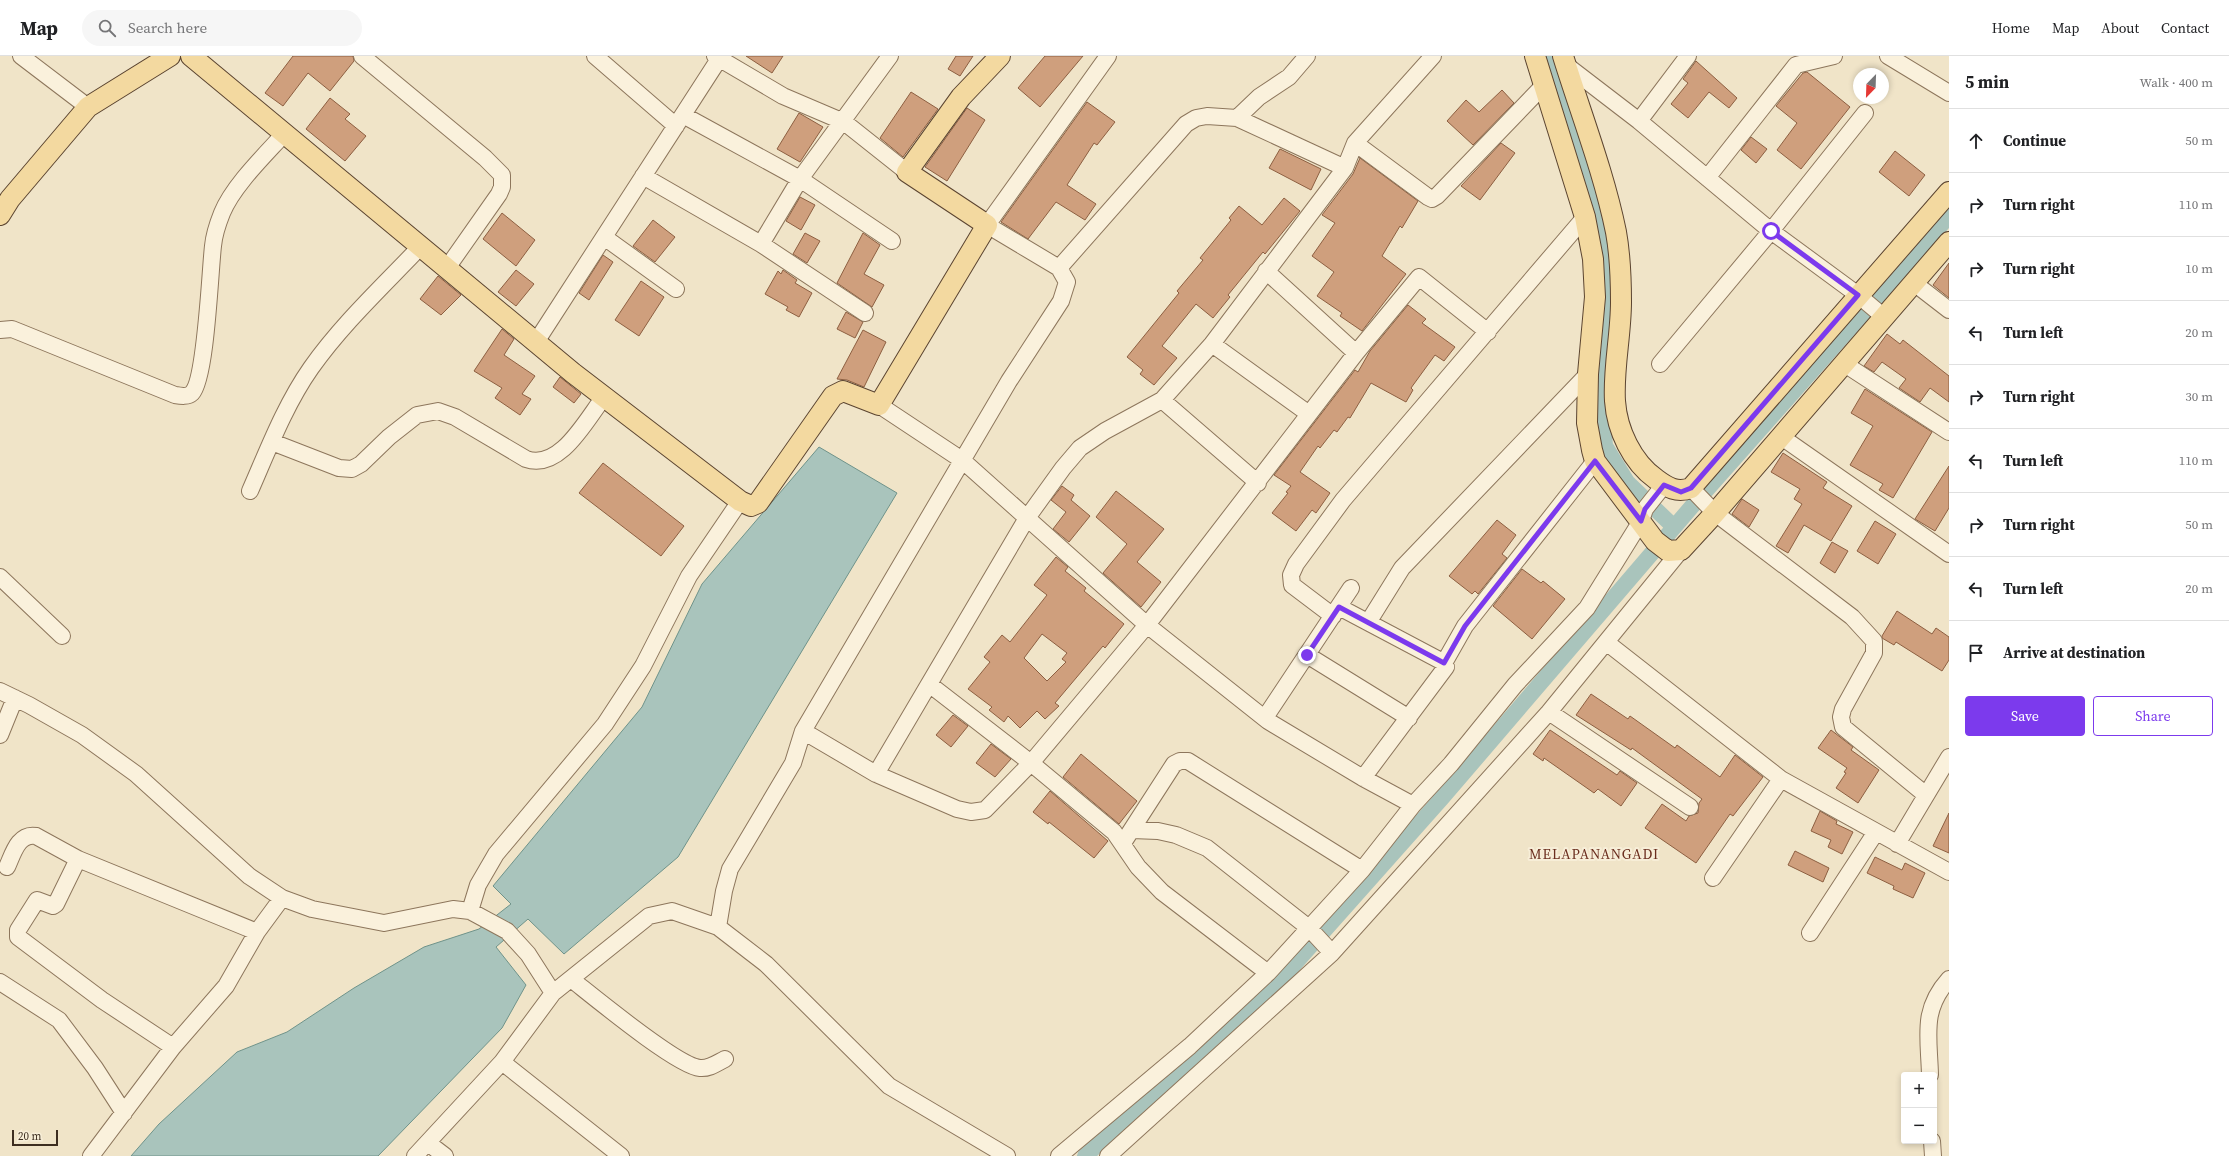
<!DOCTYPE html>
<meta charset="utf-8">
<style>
body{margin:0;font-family:"Source Serif 4",serif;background:#f6f6f6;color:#202124}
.controls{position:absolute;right:12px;bottom:12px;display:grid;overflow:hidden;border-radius:4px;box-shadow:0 2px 6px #0003}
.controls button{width:36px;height:36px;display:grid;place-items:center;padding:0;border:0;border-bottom:1px solid #e0e0e0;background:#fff;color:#202124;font:20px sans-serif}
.compass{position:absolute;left:1853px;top:12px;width:36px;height:36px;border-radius:50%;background:#fff;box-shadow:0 2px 6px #0003;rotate:203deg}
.scale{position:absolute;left:12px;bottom:10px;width:46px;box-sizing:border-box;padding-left:4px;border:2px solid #3d2e20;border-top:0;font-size:11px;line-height:14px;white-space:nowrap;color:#3d2e20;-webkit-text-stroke:3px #f7eed8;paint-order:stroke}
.stop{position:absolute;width:12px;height:12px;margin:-9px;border:3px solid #7c3aed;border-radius:50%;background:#fff}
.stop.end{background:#7c3aed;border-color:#fff;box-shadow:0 1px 4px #0008}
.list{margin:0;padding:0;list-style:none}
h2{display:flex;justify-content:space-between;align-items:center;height:52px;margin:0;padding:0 16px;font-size:17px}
h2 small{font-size:13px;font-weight:400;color:#757577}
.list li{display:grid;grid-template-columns:26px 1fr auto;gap:12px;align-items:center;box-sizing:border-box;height:64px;padding:0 16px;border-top:1px solid #e0e0e0}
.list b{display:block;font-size:15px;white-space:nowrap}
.list em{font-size:13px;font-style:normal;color:#757577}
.actions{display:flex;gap:8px;padding:12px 16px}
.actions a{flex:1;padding:9px 0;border:1px solid #7c3aed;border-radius:4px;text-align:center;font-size:14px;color:#7c3aed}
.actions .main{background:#7c3aed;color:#fff}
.icon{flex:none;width:22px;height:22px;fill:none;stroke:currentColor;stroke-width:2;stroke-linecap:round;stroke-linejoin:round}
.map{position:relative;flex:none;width:1949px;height:1100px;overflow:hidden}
header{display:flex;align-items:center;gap:24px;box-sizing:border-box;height:56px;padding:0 20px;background:#fff;border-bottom:1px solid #e0e0e0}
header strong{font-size:19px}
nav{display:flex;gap:22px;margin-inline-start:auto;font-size:14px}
.search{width:280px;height:36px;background:#f6f6f6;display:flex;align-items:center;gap:10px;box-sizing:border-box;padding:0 14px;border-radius:22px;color:#757577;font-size:15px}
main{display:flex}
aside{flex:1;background:#fff}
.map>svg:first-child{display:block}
</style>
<header>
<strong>Map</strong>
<div class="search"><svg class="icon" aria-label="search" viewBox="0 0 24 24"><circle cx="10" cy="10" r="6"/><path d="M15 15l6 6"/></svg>Search here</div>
<nav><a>Home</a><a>Map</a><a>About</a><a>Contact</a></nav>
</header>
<main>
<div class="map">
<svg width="1949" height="1100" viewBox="0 0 1949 1100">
<rect width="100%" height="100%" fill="#f0e4c8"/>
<path fill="#a9c4bc" stroke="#6f938a" d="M819,391L897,437L678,801L564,898L528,863L496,891L526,929L502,972L378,1100H131L159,1068L237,996L287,976L354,932L424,891L479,873L511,848L493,830L642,651L702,528Z"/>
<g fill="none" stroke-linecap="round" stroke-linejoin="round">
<path stroke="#a9c4bc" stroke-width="16" d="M1550,0L1607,194L1608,243L1601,341L1605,390L1627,426L1674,471
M1085,1100L1267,939L1442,742L1694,448L1949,160"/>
</g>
<path fill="#cf9f7d" stroke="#8d5f41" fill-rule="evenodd" d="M293,0H353L354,5L330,35L308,17L283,50L265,37Z
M746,0H783L772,17Z
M956,0H973L960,20L948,13Z
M1045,0H1083L1040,51L1018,32Z
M1696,5L1737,42L1729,52L1709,36L1688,62L1671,48L1688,27L1683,23Z
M1807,16L1850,51L1801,113L1777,94L1797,67L1776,50L1803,17Z
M1502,34L1514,47L1473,89L1447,65L1466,44L1479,56Z
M911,36L938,53L903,101L880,82Z
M330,42L350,58L345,63L366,80L345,105L306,73Z
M1087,46L1115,66L1097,89L1094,87L1067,129L1096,148L1085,164L1056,146L1028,183L1001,166Z
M967,52L985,64L947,125L925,111Z
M799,57L823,71L800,106L777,93Z
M1751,81L1767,93L1756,107L1741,94Z
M1501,87L1515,97L1480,144L1461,130Z
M1280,93L1321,113L1311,134L1269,112Z
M1895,95L1925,119L1909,140L1879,116Z
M1360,102L1418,145L1402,172L1400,170L1382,200L1406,218L1362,275L1340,260L1342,257L1317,240L1334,216L1312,200L1335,167L1322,159L1353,118Z
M800,141L815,149L801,174L786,165Z
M1284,142L1300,155L1265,198L1263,196L1228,239L1230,241L1213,262L1196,248L1162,290L1177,302L1154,329L1140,318L1143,314L1127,301L1179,237L1177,235L1203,204L1200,202L1231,164L1229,162L1239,150L1262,169Z
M502,157L535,184L516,210L483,183Z
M653,164L675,181L655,206L633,190Z
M805,177L820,185L807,207L793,198Z
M863,177L880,189L864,218L884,229L872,251L837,227Z
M603,199L613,206L589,244L579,237Z
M1949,207V242L1933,229Z
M516,214L534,228L516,250L498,236Z
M783,214L797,224L795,227L812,237L799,261L786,254L788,251L765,238L778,215L781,218Z
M438,220L461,239L441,259L420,243Z
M641,225L664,241L639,280L615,264Z
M1408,249L1426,263L1422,267L1455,291L1444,305L1435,299L1411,332L1413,334L1406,346L1371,327L1350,362L1348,361L1337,376L1334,374L1320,392L1318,390L1300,416L1330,437L1316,457L1312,454L1296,475L1272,457L1288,437L1286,436L1291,430L1274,419L1355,314L1358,316L1370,295Z
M846,256L863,266L855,282L837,273Z
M502,273L514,283L504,299L535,320L522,338L531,343L520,359L495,342L502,332L474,315Z
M863,274L886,286L864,331L847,324L837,323Z
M1887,278L1900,288L1903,284L1949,320V346L1930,332L1920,346L1899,332L1906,323L1882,306L1874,316L1864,310Z
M560,321L581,338L574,347L553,331Z
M1865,333L1932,376L1893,442L1879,434L1883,428L1850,409L1873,370L1851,357Z
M1783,397L1827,426L1823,432L1852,450L1831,485L1804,469L1788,497L1776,490L1802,448L1794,443L1800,433L1771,416Z
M603,407L684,470L661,500L579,437Z
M1949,410V452L1935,475L1915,463Z
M1062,430L1074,439L1071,444L1090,460L1069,486L1053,473L1066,456L1051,444Z
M1116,435L1164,473L1137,506L1161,526L1141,551L1103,517L1127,488L1096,461Z
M1742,443L1759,454L1749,471L1732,458Z
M1497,464L1516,479L1502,498L1507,502L1478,538L1475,535L1472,538L1449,520Z
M1875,465L1896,478L1878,508L1857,495Z
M1832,486L1848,495L1835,517L1820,507Z
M1056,501L1068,511L1065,515L1086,532L1084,535L1124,568L1105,592L1103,590L1055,647L1059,650L1045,663L1037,655L1020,672L1008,660L1004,666L989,654L992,651L968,633L990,606L984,601L1002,579L1010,586L1047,539L1034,529ZM1042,578L1067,597L1062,603L1066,606L1047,625L1024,602Z
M1522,513L1541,527L1543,525L1565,543L1532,583L1493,550Z
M1897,555L1932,578L1936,572L1949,581V604L1942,615L1896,586L1894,589L1882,582V580Z
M1591,638L1628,663L1630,660L1675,692L1677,689L1720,721L1735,699L1763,721L1733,760L1730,758L1696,807L1645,772L1662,748L1686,765L1689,760L1698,757L1699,747L1702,743L1632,692L1631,694L1576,659Z
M953,659L968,670L951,691L936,679Z
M1550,674L1617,719L1620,715L1637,727L1621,750L1598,733L1594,737L1544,702L1543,705L1533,698Z
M1831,674L1853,691L1851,694L1879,714L1858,747L1836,732L1846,717L1844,716L1847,712L1818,692Z
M991,688L1011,703L995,721L976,707Z
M1081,698L1137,745L1119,768L1063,721Z
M1050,735L1108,785L1094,802L1049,766L1048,768L1033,756Z
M1820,755L1837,765L1836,768L1853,776L1842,798L1828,791L1831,784L1811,775Z
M1949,757V797L1933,790Z
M1795,795L1829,812L1823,826L1788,809Z
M1875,801L1902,814L1905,807L1925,817L1913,842L1893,833L1894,830L1867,817Z"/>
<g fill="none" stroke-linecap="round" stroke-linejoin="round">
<defs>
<path id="minor" d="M21,0L88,51
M362,0L485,102L502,119V131L499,138L447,212
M595,0L676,70
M715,0L783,40L844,66L907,116
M1888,0L1949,37
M1566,9L1639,65L1771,175L1858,239L1884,261
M683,59L800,123L892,185
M1237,62L1259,41L1289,21L1307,0
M1639,65L1688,0
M1355,87L1428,141L1432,143L1437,140L1545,28
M643,120L761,188L865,257
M1707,122L1796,9L1834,0
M604,181L676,233
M761,188L800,123L890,0
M1059,212L1186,68L1196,62L1207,60L1237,62L1345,112
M1266,215L1356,297
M1914,227L1949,254
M0,274L12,273L22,277L175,339C181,340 188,341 192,337C206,323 210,215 213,190C214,179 218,167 222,157C233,130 264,100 284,78
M536,286L719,3
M1212,288L1309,358
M1843,307L1949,376
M1660,308L1771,175L1865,57
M1162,344L1212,288L1345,112L1355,87L1433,0
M879,349L962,404L1147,569L1268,665
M1780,380L1949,498
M272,386L339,412L352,413L361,408L389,381L417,359L438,355L455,361L526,403C560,415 586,364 604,341
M1691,432L1715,457L1852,561L1874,585V597L1843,653L1841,661L1843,671L1926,739
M250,435C268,394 285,349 311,312C342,268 383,230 421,190
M0,521L62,580
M1351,532L1266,660L1268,665L1363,722L1413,749
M1339,551L1441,605L1446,611L1363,722
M1333,560L1292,529L1291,519L1296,508L1343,444L1585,161
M1369,565L1402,512L1588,318
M1606,586L1781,723L1949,816
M1307,599L1409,662
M1444,607L1465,570L1595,405
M929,628L1027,462L1063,412L1080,392L1105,375L1162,344L1258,427
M0,635L29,649L82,679L136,718L249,820L282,842L312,853L384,867L453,853L470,855L507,875L528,898L553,937
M1549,656L1690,751
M803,675L876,718L929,628L1031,707L1114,776L1138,811L1162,836L1268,917
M0,679L15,642
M876,718L957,753L971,756L985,754L1031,707L1147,569L1356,297L1419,221L1488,276
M1132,774L1158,775L1176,779L1207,792L1309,872L1332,897
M1123,787L1174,708L1180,705H1188L1362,814
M1897,788L1949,701
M7,811C13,798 18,777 36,780L78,803
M1713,822L1781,723
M470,855L478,829L496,798L605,668L643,610L689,520L740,445
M718,871L724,835L730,813L793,707L803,675L1009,325L1061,245L1067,226L1059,212L987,169L1108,0
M257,876L78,803L56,848L53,850L37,844L18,874V881L102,944L173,991L226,930L257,876L282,842
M1810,877L1876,776
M571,923C594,941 677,1010 700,1012C709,1013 717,1007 725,1003
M0,926L59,964L95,1012L124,1057
M502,1006L621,1100
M1930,1019C1929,980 1921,954 1949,923
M1932,1085L1933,1100
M428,1087L445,1100
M91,1100L173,991
M415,1100L502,1006L553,937L649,860L672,855L718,871L766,908L889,1030L1007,1100
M1059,1100L1190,990L1268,917L1362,814L1413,749L1451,708L1515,629L1587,552L1641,465L1645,453L1664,429
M1108,1100L1332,897L1549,656L1681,494"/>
<path id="major" d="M191,0L573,317L740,445L751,450L758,447L833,340L843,335L879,349L987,169L907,116L961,41L1000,0
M1535,0L1585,161L1593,203L1595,241L1588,318L1587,367L1592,394L1595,405L1655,485L1668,495L1681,494L1715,457L1949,186
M1563,0C1581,58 1604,117 1616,176C1620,198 1621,224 1621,246C1621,279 1613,313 1615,345C1617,374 1632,406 1656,423C1668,432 1677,437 1691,432L1949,136
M0,159L10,143L88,51L170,0"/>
</defs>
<use href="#minor" stroke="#8d765c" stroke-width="18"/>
<use href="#major" stroke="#5b4430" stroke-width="22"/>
<use href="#minor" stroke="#faf1dc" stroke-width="16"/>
<use href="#major" stroke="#f3d9a0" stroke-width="20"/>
</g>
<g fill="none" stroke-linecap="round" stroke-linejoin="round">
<path stroke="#7c3aed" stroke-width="5" d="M1307,599L1339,551L1444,607L1465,570L1595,405L1641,465L1645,453L1664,429L1681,436L1691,432L1858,239L1771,175"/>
</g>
<g text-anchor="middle" stroke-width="4" stroke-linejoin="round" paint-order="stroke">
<g font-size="14" letter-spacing="1" fill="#6b2e1e" stroke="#f7eed8">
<text x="1594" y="803">MELAPANANGADI</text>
</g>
</g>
</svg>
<div class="controls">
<button>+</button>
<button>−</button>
</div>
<svg class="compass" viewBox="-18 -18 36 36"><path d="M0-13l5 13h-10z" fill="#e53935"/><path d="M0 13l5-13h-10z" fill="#757577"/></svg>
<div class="scale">20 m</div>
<div class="stop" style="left:1771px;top:175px"></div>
<div class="stop end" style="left:1307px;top:599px"></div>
</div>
<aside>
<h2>5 min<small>Walk · 400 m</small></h2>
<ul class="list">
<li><svg class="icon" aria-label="ahead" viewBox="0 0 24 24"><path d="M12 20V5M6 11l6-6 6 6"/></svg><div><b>Continue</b></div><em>50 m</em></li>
<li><svg class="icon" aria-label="right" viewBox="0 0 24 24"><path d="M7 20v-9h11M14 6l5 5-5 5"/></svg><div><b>Turn right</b></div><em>110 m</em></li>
<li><svg class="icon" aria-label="right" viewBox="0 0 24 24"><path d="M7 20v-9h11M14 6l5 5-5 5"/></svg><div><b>Turn right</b></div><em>10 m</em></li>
<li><svg class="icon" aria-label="left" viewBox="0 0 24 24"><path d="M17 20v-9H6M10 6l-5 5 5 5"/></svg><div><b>Turn left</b></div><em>20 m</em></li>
<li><svg class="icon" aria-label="right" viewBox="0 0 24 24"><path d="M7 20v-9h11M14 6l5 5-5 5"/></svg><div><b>Turn right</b></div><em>30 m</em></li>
<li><svg class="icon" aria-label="left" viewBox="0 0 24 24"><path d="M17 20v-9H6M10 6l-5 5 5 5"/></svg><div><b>Turn left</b></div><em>110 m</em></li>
<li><svg class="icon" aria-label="right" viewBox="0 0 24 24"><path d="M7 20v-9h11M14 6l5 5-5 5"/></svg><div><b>Turn right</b></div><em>50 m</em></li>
<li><svg class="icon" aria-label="left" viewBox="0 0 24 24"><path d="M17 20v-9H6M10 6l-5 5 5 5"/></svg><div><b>Turn left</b></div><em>20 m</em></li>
<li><svg class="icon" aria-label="arrive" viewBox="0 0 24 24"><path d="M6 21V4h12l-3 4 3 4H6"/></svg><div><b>Arrive at destination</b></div></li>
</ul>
<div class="actions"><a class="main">Save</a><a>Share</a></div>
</aside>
</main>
